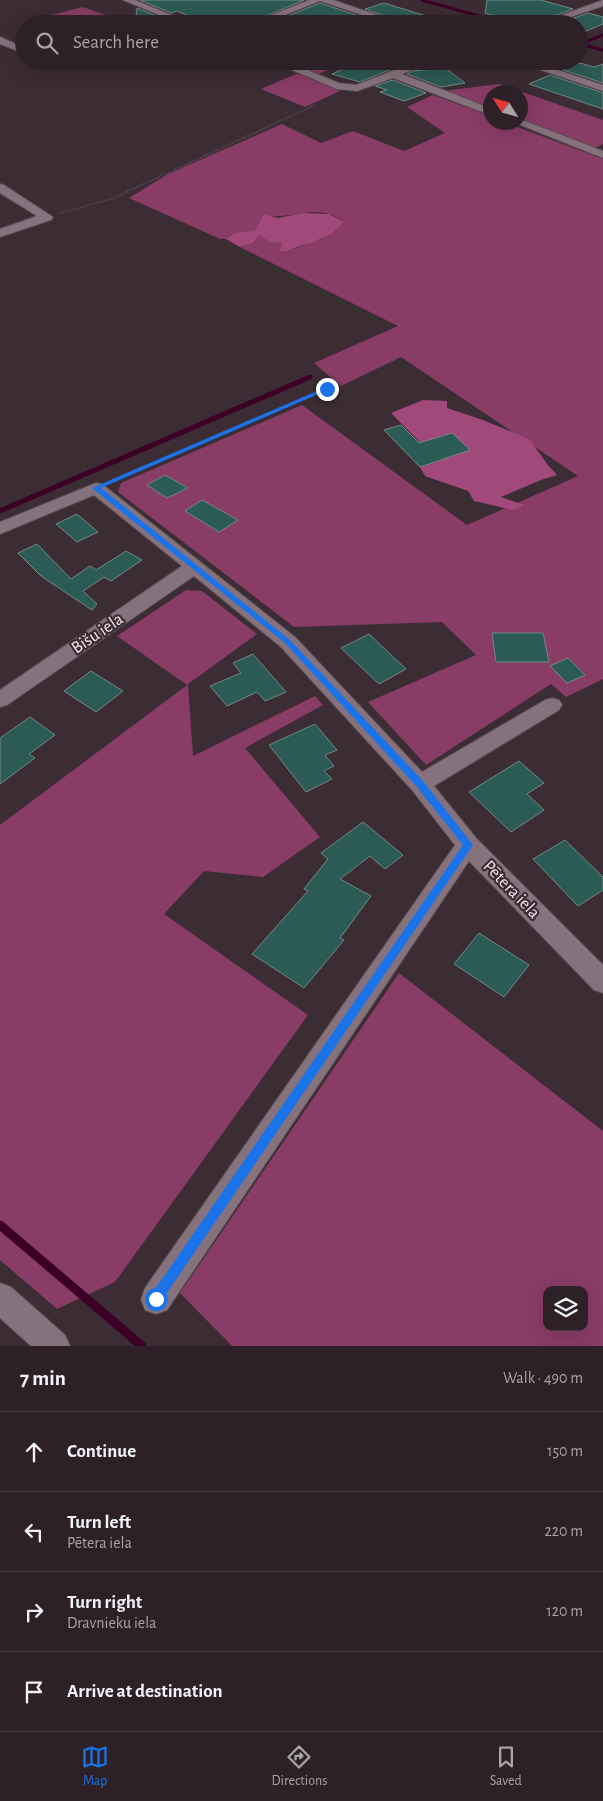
<!DOCTYPE html>
<meta charset="utf-8">
<style>
body{margin:0;font-family:"Alegreya Sans",sans-serif;background:#35292f;color:#f1f3f6}
.controls{position:absolute;right:15px;bottom:15px;display:grid;overflow:hidden;border-radius:10px;box-shadow:0 5px 20px #0002}
.controls button{width:45px;height:45px;display:grid;place-items:center;padding:0;border:0;border-bottom:1px solid #483e44;background:#2d2127;color:#f1f3f6;font:25px sans-serif}
.compass{position:absolute;left:483px;top:85px;width:45px;height:45px;border-radius:50%;background:#2d2127;box-shadow:0 5px 20px #0002;rotate:307deg}
.stop{position:absolute;width:15px;height:15px;margin:-11px;border:4px solid #1a73e8;border-radius:50%;background:#fff}
.stop.end{background:#1a73e8;border-color:#fff;box-shadow:0 1px 5px #0008}
.list{margin:0;padding:0;list-style:none}
h2{display:flex;justify-content:space-between;align-items:center;height:65px;margin:0;padding:0 20px;font-size:21px}
h2 small{font-size:16px;font-weight:400;color:#a7a3a7}
.list li{display:grid;grid-template-columns:32px 1fr auto;gap:15px;align-items:center;box-sizing:border-box;height:80px;padding:0 20px;border-top:1px solid #483e44}
.list b{display:block;font-size:19px;white-space:nowrap}
.list p{margin:0;font-size:16px;white-space:nowrap;color:#a7a3a7}
.list em{font-size:16px;font-style:normal;color:#a7a3a7}
.icon{flex:none;width:28px;height:28px;fill:none;stroke:currentColor;stroke-width:2;stroke-linecap:round;stroke-linejoin:round}
.map{position:relative;flex:none;width:603px;height:1346px;overflow:hidden}
.search{position:absolute;background:#2d2127;box-shadow:0 5px 20px #0002;left:15px;right:15px;top:15px;height:55px;display:flex;align-items:center;gap:12px;box-sizing:border-box;padding:0 18px;border-radius:28px;color:#a7a3a7;font-size:19px}
.sheet{height:385px;background:#2d2127}
nav{display:flex;justify-content:space-around;align-items:center;box-sizing:border-box;height:70px;border-top:1px solid #483e44;background:#2d2127;font-size:14px;color:#a7a3a7}
nav a{display:grid;justify-items:center;gap:2px}
nav .on{color:#1a73e8}
.map>svg:first-child{display:block}
</style>
<div class="map">
<svg width="603" height="1346" viewBox="0 0 603 1346">
<rect width="100%" height="100%" fill="#3c2c34"/>
<path fill="#883c66" fill-rule="evenodd" d="M83,7L130,24H48L36,19Z
M287,61H350L318,74Z
M296,74H300L340,91L305,107L261,89Z
M499,84L603,120V144L595,148L521,120L520,92H490V109L443,91Z
M433,95L490,116V122L507,123L603,159V679L566,697L551,684L426,765L368,702L476,655L442,622L294,627L118,492L121,483L302,405L467,525L578,476L401,357L341,386L314,363L398,326L240,247L253,243L259,235L282,243L288,251L322,239L343,221C339,219 333,215 329,214C307,208 287,220 264,215L255,232L234,233L226,239H220L129,198L168,174L282,124L321,143L353,131L404,151L445,133L407,107Z
M186,590L202,591L257,634L188,684L193,756L315,696L323,705L245,748L320,837L263,877L204,871L164,914L308,1015L115,1282L57,1309L0,1260V825L187,685L117,636Z
M399,973L603,1131V1346H232L180,1293ZM547,1290H584V1327H547Z"/>
<path fill="#a1497a" d="M303,213L329,214L344,222L331,234L312,243L300,246L288,251H280L282,243L270,242L259,235L253,243L240,247L226,239L234,233L255,231L264,214L278,218Z
M423,400L447,401V408L483,420L529,439L548,465L557,475L541,480L501,497L524,505L513,510L474,501L468,491L425,476L420,467L438,461L391,413Z"/>
<g fill="none" stroke-linecap="round" stroke-linejoin="round">
<path stroke="#3c0026" stroke-width="3" d="M422,0L507,24
M579,44L603,50
M581,44L603,35"/>
<path stroke="#3c0026" stroke-width="5" d="M0,511L310,377"/>
<path stroke="#3c0026" stroke-width="9" d="M0,1225L142,1346"/>
</g>
<path fill="#2c5a54" stroke="#728985" d="M140,0H304L247,24H208L177,11L171,13Z
M487,0H541L573,9L549,18L556,24H521L485,13Z
M320,3L383,24H268Z
M384,3L439,20L438,24H406L365,9Z
M137,8L159,17L135,24Z
M588,13L603,17V24L579,34V24H557Z
M361,61H376L397,67L360,82L332,74Z
M580,63L594,67L603,64V83L563,70Z
M445,68L465,83L441,87L407,74L413,71Z
M550,75L603,93V109L529,84Z
M393,80L426,93L404,101L380,92L387,90L375,86Z
M401,425L419,443L452,433L470,450L420,467L384,430Z
M165,475L188,488L167,498L147,485Z
M202,500L238,520L219,532L185,511Z
M77,514L98,532L77,542L56,524Z
M37,544L71,579L90,566L96,570L126,551L142,560L111,581L104,577L83,591L97,604L92,610L41,576L18,553Z
M492,633H543L549,662H496Z
M369,634L406,669L379,684L341,648Z
M253,654L286,692L265,701L257,692L227,706L210,686L241,673L233,663Z
M568,658L585,675L567,683L550,666Z
M91,671L123,691L96,712L64,691Z
M30,717L55,735L29,754L35,758L0,784V738Z
M315,724L337,750L325,755L334,766L324,771L332,779L306,792L269,745Z
M519,761L544,783L527,794L544,810L511,832L469,792Z
M363,822L403,855L385,869L370,856L340,879L371,896L340,938L344,940L304,988L252,954L308,891L304,889L328,859L321,853Z
M565,840L603,877V890L578,906L533,859Z
M479,933L529,965L504,997L454,964Z"/>
<g fill="none" stroke-linecap="round" stroke-linejoin="round">
<defs>
<path id="minor" d="M123,0H135L194,24H181Z
M309,0H333L404,24H390L320,1L262,24H249Z
M603,0V6L559,21L556,22L551,19Z
M0,37L21,46L23,48L18,51L0,44Z
M271,61H285L339,83L356,85L418,61H433L402,74L490,108V115L393,78L357,91L337,89Z
M514,61H530L603,85V91Z
M520,119L603,151V158L513,122H520Z
M0,184L4,185L53,217L51,220L0,237V229L37,216L0,193Z
M96,483L102,484L295,637L422,772L545,700L552,698L559,700L562,705L559,710L434,786L476,838L603,965V993L594,990L469,861L167,1310L156,1314L145,1310L141,1299L145,1288L455,845L412,790L281,647L194,576L7,705L0,707V690L182,566L94,495L0,534V522Z
M0,1283L11,1287L65,1335L70,1346H31L0,1318Z"/>
</defs>
<use href="#minor" stroke="#594b51" stroke-width="2"/>
<path stroke="#807279" stroke-width="2" stroke-dasharray="0.5 2" stroke-linecap="butt" d="M61,213L111,199L315,105"/>
<path stroke="#807279" stroke-width="2.5" stroke-dasharray="1 3" stroke-linecap="butt" d="M113,480L327,389"/>
<use href="#minor" fill="#86727c" fill-rule="evenodd"/>
</g>
<path fill="#1a73e8" d="M324,388L330,389L101,488L290,640L424,782L473,845L160,1303L156,1305L151,1303L149,1299L151,1295L463,845L417,787L285,643L92,488Z"/>
<g text-anchor="middle" stroke-width="4.5" stroke-linejoin="round" paint-order="stroke">
<g font-size="18" fill="#f1e6eb" stroke="#3c2c34">
<text transform="translate(97 633) rotate(-34)" y="6">Bišu iela</text>
<text transform="translate(512 889) rotate(46)" y="6">Pētera iela</text>
</g>
</g>
</svg>
<div class="controls">
<button><svg class="icon" aria-label="layers" viewBox="0 0 24 24"><path d="M12 4l9 5-9 5-9-5zM3 14l9 5 9-5"/></svg></button>
</div>
<svg class="compass" viewBox="-18 -18 36 36"><path d="M0-13l5 13h-10z" fill="#e53935"/><path d="M0 13l5-13h-10z" fill="#a7a3a7"/></svg>
<div class="stop" style="left:156px;top:1299px"></div>
<div class="stop end" style="left:327px;top:389px"></div>
<div class="search"><svg class="icon" aria-label="search" viewBox="0 0 24 24"><circle cx="10" cy="10" r="6"/><path d="M15 15l6 6"/></svg>Search here</div>
</div>
<section class="sheet">
<h2>7 min<small>Walk · 490 m</small></h2>
<ul class="list">
<li><svg class="icon" aria-label="ahead" viewBox="0 0 24 24"><path d="M12 20V5M6 11l6-6 6 6"/></svg><div><b>Continue</b></div><em>150 m</em></li>
<li><svg class="icon" aria-label="left" viewBox="0 0 24 24"><path d="M17 20v-9H6M10 6l-5 5 5 5"/></svg><div><b>Turn left</b><p>Pētera iela</p></div><em>220 m</em></li>
<li><svg class="icon" aria-label="right" viewBox="0 0 24 24"><path d="M7 20v-9h11M14 6l5 5-5 5"/></svg><div><b>Turn right</b><p>Dravnieku iela</p></div><em>120 m</em></li>
<li><svg class="icon" aria-label="arrive" viewBox="0 0 24 24"><path d="M6 21V4h12l-3 4 3 4H6"/></svg><div><b>Arrive at destination</b></div></li>
</ul>
</section>
<nav>
<a class="on"><svg class="icon" aria-label="map" viewBox="0 0 24 24"><path d="M3 6l6-2 6 2 6-2v14l-6 2-6-2-6 2zM9 4v14M15 6v14"/></svg>Map</a>
<a><svg class="icon" aria-label="directions" viewBox="0 0 24 24"><path d="M12 3l9 9-9 9-9-9zM9 14v-3h6M13 9l2 2-2 2"/></svg>Directions</a>
<a><svg class="icon" aria-label="saved" viewBox="0 0 24 24"><path d="M7 4h10v16l-5-4-5 4z"/></svg>Saved</a>
</nav>
